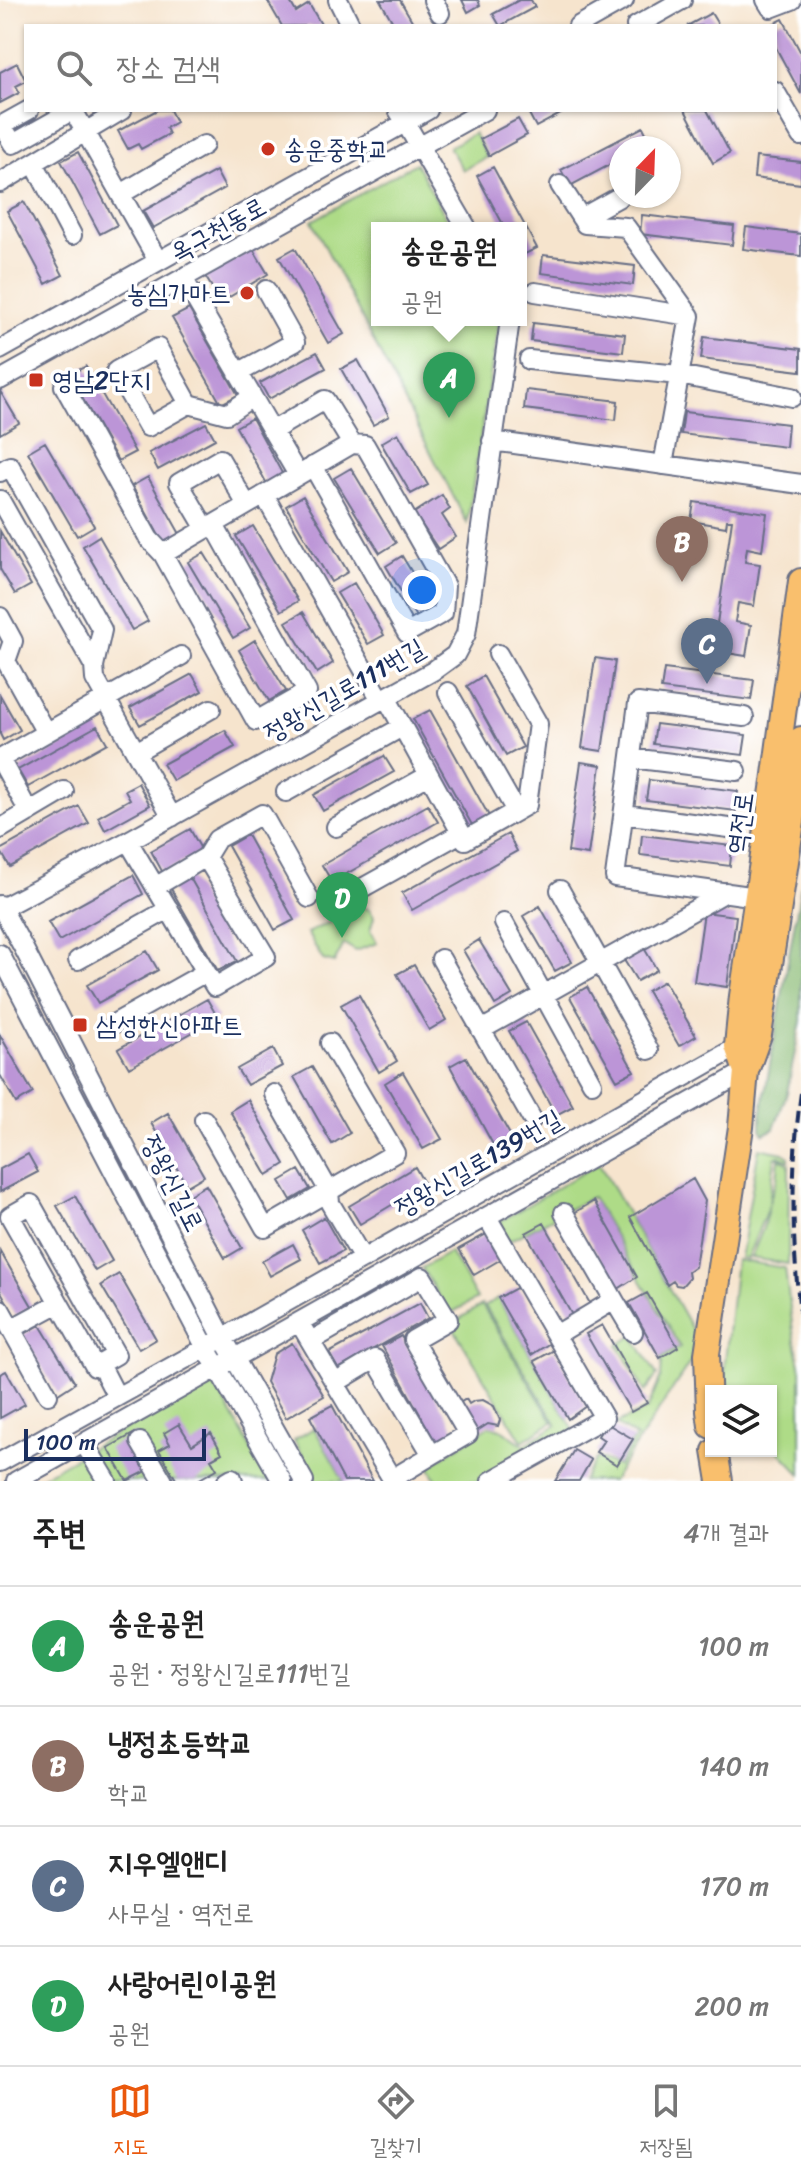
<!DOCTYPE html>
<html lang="ko">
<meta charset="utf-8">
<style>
body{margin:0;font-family:Sriracha,"Poor Story",sans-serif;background:#f6f6f6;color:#222}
.controls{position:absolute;right:24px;bottom:24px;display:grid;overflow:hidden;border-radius:0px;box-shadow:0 2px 6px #0004}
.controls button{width:72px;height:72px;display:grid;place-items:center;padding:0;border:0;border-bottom:2px solid #e0e0e0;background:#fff;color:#222;font:40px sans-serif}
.compass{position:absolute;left:609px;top:136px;width:72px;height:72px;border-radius:50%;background:#fff;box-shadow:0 2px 6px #0004;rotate:23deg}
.scale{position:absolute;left:24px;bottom:20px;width:182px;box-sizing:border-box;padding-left:8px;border:4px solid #1b2f5e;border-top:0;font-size:22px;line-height:28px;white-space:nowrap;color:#1b2f5e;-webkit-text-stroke:6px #fff;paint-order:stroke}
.you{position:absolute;left:422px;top:590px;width:28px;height:28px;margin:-20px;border:6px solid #fff;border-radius:50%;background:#1a73e8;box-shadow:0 0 0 12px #1a73e833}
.badge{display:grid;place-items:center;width:52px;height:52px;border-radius:50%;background:#ea580c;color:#fff;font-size:26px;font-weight:700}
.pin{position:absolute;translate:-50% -66px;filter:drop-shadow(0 2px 4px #0008)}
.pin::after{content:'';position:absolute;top:42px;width:28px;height:24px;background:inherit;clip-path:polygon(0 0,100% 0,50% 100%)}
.popup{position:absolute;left:371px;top:222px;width:156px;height:104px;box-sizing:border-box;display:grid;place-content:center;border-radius:0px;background:#fff;filter:drop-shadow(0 2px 6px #0005);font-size:26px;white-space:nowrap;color:#767676}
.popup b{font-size:30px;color:#222}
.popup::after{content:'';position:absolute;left:50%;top:100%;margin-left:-16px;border:16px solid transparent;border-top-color:#fff}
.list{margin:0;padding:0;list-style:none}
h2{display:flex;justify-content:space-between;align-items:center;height:104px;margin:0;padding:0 32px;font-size:34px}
h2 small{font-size:26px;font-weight:400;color:#767676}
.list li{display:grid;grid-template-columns:52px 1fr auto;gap:24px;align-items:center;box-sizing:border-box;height:120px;padding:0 32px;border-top:2px solid #e0e0e0}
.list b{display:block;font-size:30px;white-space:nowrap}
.list p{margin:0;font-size:26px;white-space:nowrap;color:#767676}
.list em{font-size:26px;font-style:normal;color:#767676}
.icon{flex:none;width:44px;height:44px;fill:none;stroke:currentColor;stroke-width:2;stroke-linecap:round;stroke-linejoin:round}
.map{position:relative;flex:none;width:801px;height:1481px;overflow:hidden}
.search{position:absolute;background:#fff;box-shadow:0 2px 6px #0004;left:24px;right:24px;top:24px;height:88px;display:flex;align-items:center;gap:20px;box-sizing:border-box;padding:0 28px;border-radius:0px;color:#767676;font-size:30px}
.sheet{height:584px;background:#fff}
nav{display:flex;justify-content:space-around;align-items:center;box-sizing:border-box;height:112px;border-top:2px solid #e0e0e0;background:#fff;font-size:22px;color:#767676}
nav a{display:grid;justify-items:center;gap:4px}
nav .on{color:#ea580c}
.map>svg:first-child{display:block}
</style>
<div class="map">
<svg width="801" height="1481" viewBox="0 0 801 1481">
<rect width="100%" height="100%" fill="#fff"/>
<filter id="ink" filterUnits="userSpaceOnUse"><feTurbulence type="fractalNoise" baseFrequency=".0125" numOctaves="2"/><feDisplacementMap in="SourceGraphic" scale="16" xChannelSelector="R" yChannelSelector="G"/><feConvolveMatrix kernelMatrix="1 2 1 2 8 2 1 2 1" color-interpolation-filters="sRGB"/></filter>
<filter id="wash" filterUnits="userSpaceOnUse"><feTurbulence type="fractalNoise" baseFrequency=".006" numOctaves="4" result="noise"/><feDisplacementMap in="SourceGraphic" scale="32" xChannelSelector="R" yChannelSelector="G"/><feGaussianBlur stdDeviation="1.8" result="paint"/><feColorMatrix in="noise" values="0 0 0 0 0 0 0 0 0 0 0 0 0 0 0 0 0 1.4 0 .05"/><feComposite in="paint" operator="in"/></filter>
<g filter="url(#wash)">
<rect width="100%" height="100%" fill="#f6e4cd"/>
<path fill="#aedb87" stroke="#648572" stroke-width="2" d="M474,133L487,157L463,170L449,147Z
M416,163L452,228H377V320H499L467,523L312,221Z
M361,907L369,909L374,917L370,931L377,943L356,951L344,944L334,963L323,960L307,933Z
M759,1148L783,1153L789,1157V1161L779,1156L775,1158L769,1203L777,1179L779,1158L789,1164L788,1264L751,1258L763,1228L769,1204L747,1259L740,1258Z
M599,1163L703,1349L693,1358L612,1481H582L597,1458L618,1466L636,1437L616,1424L648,1408L661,1377L662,1358L680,1347L592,1197L505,1243L494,1225Z
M450,1252L477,1299L449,1314L422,1268Z
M736,1260L785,1268L793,1331L801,1370V1474L777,1449H771V1391H724L725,1361Z
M498,1298L576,1434L491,1481H437L429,1466L489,1426L501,1429L524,1445L557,1425L485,1306Z
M482,1305L553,1422L522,1441L451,1324Z
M633,1336L657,1375L645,1392L618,1345Z
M212,1379L269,1481H34Z
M314,1428L344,1481H317L294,1440Z"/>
<path fill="#8abb74" stroke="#527569" stroke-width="2" d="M801,886V1021L787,1093L774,1129L764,1134L761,1129V1116Z"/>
<g id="blocks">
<path fill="#bc95d7" d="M267,0H289L296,12L309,4L322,26H282Z
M380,0H400L415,26H395Z
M462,0H478L480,5L468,12Z
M519,0H531L535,7L500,26L493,14Z
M711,13L719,26H687Z
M783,19L801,53V94L775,46V26H769Z
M17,63L26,81L16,86L19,93L0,103V72Z
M157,110H170L176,122L166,128L169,134L141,149L138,144L128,149L118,131Z
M527,110H568L536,127Z
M685,110H707L730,153L713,163Z
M518,119L527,135L489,156L480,139Z
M643,127L651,143L642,148H621V159L570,186L561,170Z
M78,152L117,225L100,234L61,161Z
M756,157L801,162V184L754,178Z
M493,167L537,248L521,256V228H505L477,176Z
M216,171L225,188L153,228L143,211Z
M24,202L63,275L46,284L7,211Z
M642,215L734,226L732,245L640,234Z
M746,227L801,234V256L743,249Z
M295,248L344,334L328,343L279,257Z
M253,249L268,274L221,302L205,276Z
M543,255L635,266L633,285L541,273Z
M189,309L238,395L221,404L172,318Z
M533,323L625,334L623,352L531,341Z
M704,337L801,349V371L701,359Z
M317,352L326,368L269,399L260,383Z
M358,360L389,416L373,425L341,369Z
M86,366L135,452L118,461L69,375Z
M526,390L618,401L616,420L524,409Z
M0,391L19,423L0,434Z
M684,412L788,424L786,447L681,434Z
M252,418L283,475L267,484L236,427Z
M206,423L215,439L158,470L149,453Z
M398,433L428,485L411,494L381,443Z
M45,442L94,526L77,536L28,452Z
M351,468L396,543L380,553L334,478Z
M148,477L180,534L163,543L132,486Z
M442,495L450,509L442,515L456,537L438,549L414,513Z
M303,496L348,572L331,582L286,506Z
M694,502L767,513L762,551L747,548L745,562L760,564L754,606L738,603L735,622L751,625L746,656L727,653L728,646L714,644L732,520H727L726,527L691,521Z
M253,526L298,601L281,611L236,536Z
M0,531L31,585L15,594L0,569Z
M99,536L148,621L132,630L83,546Z
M204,553L250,628L233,638L188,562Z
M402,556L433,607L416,617L386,566Z
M354,583L384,635L368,644L337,593Z
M303,612L333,663L317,673L286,622Z
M255,640L286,691L269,701L239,650Z
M595,658L615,661L602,751L582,748Z
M664,669L754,680L751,700L661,689Z
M192,674L202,691L140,725L130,708Z
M483,676L523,747L506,756L467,686Z
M0,695L20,730L3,740L0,734Z
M430,710L489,816L472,825L413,719Z
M656,724L746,735L743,755L653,744Z
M97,726L107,743L28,787L18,770Z
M225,730L235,747L173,781L163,764Z
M384,756L394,772L323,811L314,795Z
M581,762L601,765L588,855L568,852Z
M649,780L738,791L736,811L646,800Z
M138,783L150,805L105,830L98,817L130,799L125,790Z
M428,805L438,822L332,882L322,865Z
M79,806L89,823L10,867L0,850Z
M190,829L202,851L163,873L151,851Z
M508,834L517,851L412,910L402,893Z
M247,835L294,920L275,930L228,846Z
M642,835L732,846L730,866L640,855Z
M133,875L143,894L59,941L48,922Z
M189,876L237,961L218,971L170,887Z
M540,906L572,962L555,971L523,916Z
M704,912L736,916L727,987L694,982Z
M479,940L512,995L495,1005L463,950Z
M644,948L657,970L637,981L624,960Z
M147,951L158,970L98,1003L87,985Z
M414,965L446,1020L429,1030L397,974Z
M664,981L696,1036L679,1046L647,991Z
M587,987L634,1071L617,1080L570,997Z
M359,995L397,1061L379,1072L341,1005Z
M207,999L218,1018L129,1068L118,1049Z
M526,1022L573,1106L556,1115L509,1031Z
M0,1035L33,1093L16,1103L0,1075Z
M273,1049L282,1066L247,1085L237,1069Z
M466,1057L513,1140L496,1150L450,1066Z
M312,1067L350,1133L332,1144L294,1077Z
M403,1072L442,1139L423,1149L385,1083Z
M248,1100L285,1164L267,1175L230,1111Z
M168,1113L204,1176L187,1186L151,1123Z
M28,1154L38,1172L0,1192V1169Z
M415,1167L425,1185L360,1224L349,1206Z
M299,1170L310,1189L291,1200L280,1181Z
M693,1179L705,1201L695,1267L688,1272L689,1278L682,1286L676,1285L673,1281L667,1285L630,1217Z
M206,1185L242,1248L225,1258L189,1195Z
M75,1196L112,1261L95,1271L57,1206Z
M594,1201L637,1277L618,1289L574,1213Z
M324,1217L343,1251L320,1263L302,1230Z
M544,1223L592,1307L573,1317L526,1233Z
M488,1233L503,1258L474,1275L459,1249Z
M293,1244L301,1259L270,1276L262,1261Z
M0,1251L32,1306L15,1316L0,1290Z
M119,1274L156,1339L139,1349L101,1285Z
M518,1287L550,1343L531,1355L498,1298Z
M647,1293L678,1347L660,1358L629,1303Z
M420,1303L428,1318L338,1369L329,1353Z
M40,1325L75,1383L58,1394L23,1335Z
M602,1325L647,1403L631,1412L586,1334Z
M401,1336L456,1432L436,1443L382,1346Z
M292,1343L324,1396L286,1418L266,1382L274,1354Z
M554,1350L586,1406L568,1419L534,1361Z
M6,1371L25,1404L0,1418V1374Z
M466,1399L469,1404L474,1401L483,1400L494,1406L500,1420L498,1426L488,1424L472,1434L455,1406Z
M332,1405L373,1481H344L310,1417Z
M606,1423L633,1439L617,1465L596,1452L604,1440L598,1436Z
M179,1424L192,1445L211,1433L222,1453L211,1459L217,1469L196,1481H177L159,1450L170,1444L164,1433Z
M135,1433L155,1467L127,1481L108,1448Z
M574,1450L591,1460L579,1481H555Z"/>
</g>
</g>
<g filter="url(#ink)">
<use href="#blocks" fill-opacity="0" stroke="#686e85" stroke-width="2"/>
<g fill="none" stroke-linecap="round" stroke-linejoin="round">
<defs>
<path id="minor" d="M338,0L351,26
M433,0L440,13
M766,0L771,8L792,0
M578,26L624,0
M636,26L682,0
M775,91L801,136
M29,110L2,125L13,144L73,110
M73,110L158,261
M398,110L467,228
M34,163L72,235
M0,183L122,110
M560,185L585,224L626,227L690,316L663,465
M121,194L204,145
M581,218L621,196
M183,278L298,475
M535,292L690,316
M0,350L428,110
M529,360L679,375L792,397
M238,373L295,342L266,290
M0,380L485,110
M64,386L149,539L163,554L256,721L307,692L214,525
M189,404L148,427L116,371L158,348L189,404L227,414L252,397
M272,431L325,400L352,444
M492,441L801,484
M0,472L10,466L102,630L94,666
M264,495L381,700
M0,500L94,666L95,679L172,817
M206,529L179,483L220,459L247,505
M163,554L352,444L365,445L445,586L443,613L407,633L313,466
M0,617L13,641L6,661L46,733
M448,692L516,811
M386,697L465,840L527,805L538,724L498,654
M744,717L638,703L615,877L757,897
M136,752L211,709
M631,758L737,771
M286,792L402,727
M29,812L0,759L181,656
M624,814L729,828
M336,827L429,775
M0,829L64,791
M128,841L215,987L266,957L206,857L217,839L262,814L309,898
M155,887L206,857
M560,890L649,1050
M346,897L461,833
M0,905L23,947L223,1338L304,1481
M0,909L128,841L433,671L455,655L466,634L510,320
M504,923L592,1083
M0,954L206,1348L282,1481
M441,959L532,1119
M78,960L169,909
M115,1023L206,972
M481,1030L726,892
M274,1094L329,1191L330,1203L363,1259
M204,1120L265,1228L395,1153L330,1043
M31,1204L116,1355L95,1367L10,1216Z
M487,1217L604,1418L491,1481
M614,1300L633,1332
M0,1309L48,1395
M299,1322L335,1383L375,1359L432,1455L392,1479L335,1383
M11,1329L59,1303
M556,1335L614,1300L564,1213
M311,1341L422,1277L448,1320L413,1340L468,1434L432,1455
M100,1364L117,1397
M140,1442L163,1481
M84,1443L107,1481
M0,1462L223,1338L746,1042
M16,1481L746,1071
M227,1481L232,1478L233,1481"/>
<path id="major" d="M746,1071L737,1046L742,996L774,782L801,581
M711,1426L709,1411L707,1354L741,1127L746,1071L759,1035L793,816L801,739
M715,1451L720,1481"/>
</defs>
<use href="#minor" stroke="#686e85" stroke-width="22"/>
<use href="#major" stroke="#686e85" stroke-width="28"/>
<use href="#minor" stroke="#fff" stroke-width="18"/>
<use href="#major" stroke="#f9bf6d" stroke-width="24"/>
<path stroke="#1b2f5e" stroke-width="4" stroke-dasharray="12 6" stroke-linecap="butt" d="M801,1093C790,1169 792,1246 801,1322"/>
</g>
</g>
<g fill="#c8321e" stroke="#fff" stroke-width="3">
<circle cx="268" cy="149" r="8"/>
<circle cx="247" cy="293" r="8"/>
<rect x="28" y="372" width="16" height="16" rx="4"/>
<rect x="72" y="1017" width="16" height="16" rx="4"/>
</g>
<g text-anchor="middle" stroke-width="7" stroke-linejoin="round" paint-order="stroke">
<g font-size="26" fill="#1b2f5e" stroke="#fff" text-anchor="start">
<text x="284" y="158">송운중학교</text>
<text x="231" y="302" text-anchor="end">농심가마트</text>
<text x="52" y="389">영남2단지</text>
<text x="96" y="1034">삼성한신아파트</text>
</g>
<g font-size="26" fill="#1b2f5e" stroke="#fff">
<text transform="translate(218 229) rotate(-29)" y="9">옥구천동로</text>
<text transform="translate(344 690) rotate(-30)" y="9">정왕신길로111번길</text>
<text transform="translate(740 823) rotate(-82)" y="9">역전로</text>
<text transform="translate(478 1163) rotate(-30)" y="9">정왕신길로139번길</text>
<text transform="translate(173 1183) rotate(63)" y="9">정왕신길로</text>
</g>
</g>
</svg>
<div class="controls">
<button><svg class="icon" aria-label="layers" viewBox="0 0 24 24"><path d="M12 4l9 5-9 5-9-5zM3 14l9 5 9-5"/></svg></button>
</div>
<svg class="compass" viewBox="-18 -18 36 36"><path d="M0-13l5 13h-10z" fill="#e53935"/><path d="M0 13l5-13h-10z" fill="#767676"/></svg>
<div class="scale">100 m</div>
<div class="you"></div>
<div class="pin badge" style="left:449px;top:418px;background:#2e9e5b">A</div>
<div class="popup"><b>송운공원</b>공원</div>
<div class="pin badge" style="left:682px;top:582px;background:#8d6e63">B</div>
<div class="pin badge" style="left:707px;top:684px;background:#5c6f8a">C</div>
<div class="pin badge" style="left:342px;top:938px;background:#2e9e5b">D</div>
<div class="search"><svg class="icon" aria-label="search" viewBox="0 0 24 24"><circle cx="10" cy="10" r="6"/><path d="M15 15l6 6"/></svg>장소 검색</div>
</div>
<section class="sheet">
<h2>주변<small>4개 결과</small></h2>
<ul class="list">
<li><span class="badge" style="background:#2e9e5b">A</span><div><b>송운공원</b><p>공원 · 정왕신길로111번길</p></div><em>100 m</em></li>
<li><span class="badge" style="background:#8d6e63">B</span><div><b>냉정초등학교</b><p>학교</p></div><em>140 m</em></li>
<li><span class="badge" style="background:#5c6f8a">C</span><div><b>지우엘앤디</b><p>사무실 · 역전로</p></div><em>170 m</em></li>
<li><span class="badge" style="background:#2e9e5b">D</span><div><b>사랑어린이공원</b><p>공원</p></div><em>200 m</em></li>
</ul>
</section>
<nav>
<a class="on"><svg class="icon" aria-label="map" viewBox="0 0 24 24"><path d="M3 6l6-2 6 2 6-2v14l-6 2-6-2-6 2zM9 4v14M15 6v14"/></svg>지도</a>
<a><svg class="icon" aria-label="directions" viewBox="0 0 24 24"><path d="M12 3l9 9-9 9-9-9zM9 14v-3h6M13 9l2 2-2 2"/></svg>길찾기</a>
<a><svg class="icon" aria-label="saved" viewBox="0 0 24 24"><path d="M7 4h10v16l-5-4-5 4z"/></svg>저장됨</a>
</nav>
